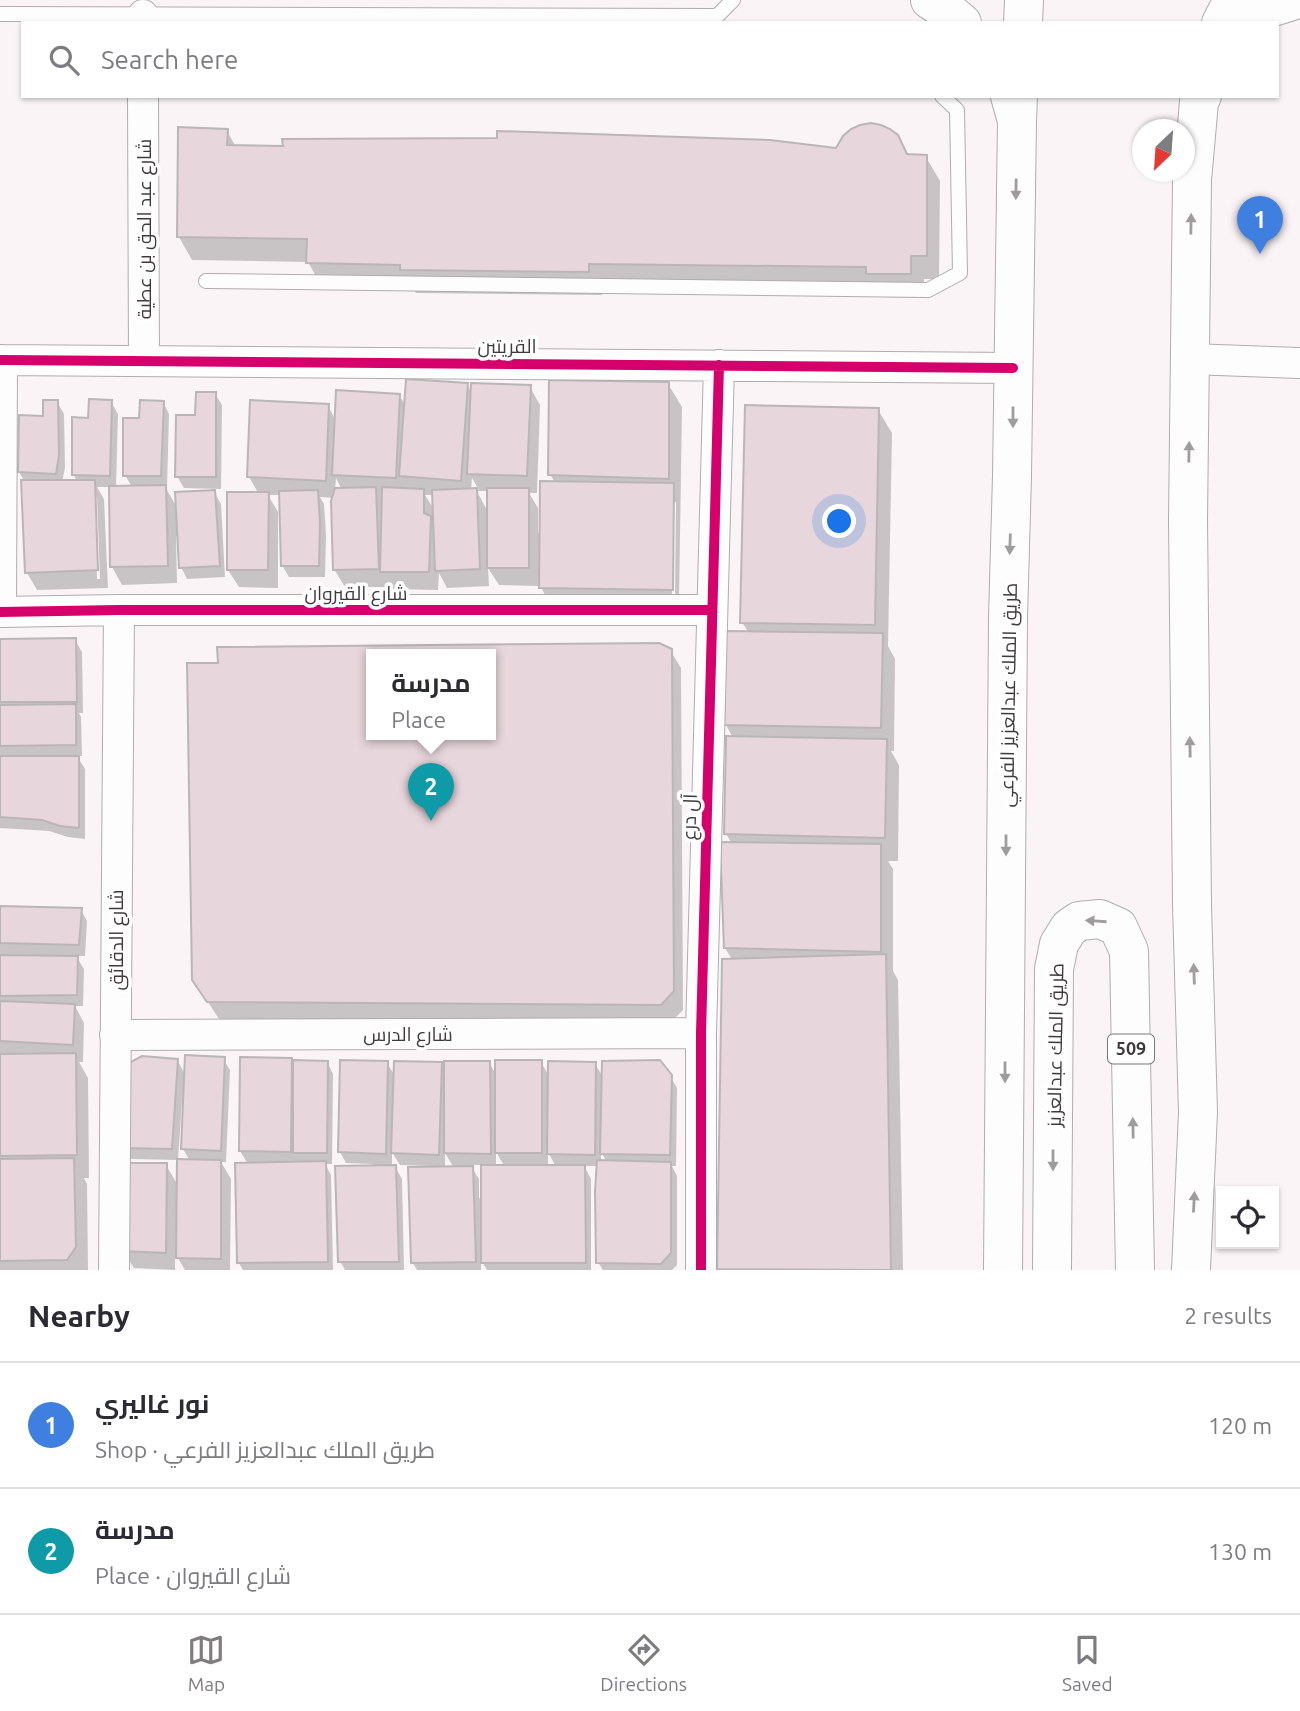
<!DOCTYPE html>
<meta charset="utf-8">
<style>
body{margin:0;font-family:Ubuntu,Cairo,sans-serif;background:#f2f2f3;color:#2b2b33}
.controls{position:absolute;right:21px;bottom:21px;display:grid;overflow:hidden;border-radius:0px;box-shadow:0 2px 5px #0004}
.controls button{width:63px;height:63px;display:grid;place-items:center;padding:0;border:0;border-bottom:2px solid #e1e1e2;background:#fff;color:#2b2b33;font:35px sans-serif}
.compass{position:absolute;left:1132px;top:119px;width:63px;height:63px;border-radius:50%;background:#fff;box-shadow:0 2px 5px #0004;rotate:205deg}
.you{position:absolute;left:840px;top:522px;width:24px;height:24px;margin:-18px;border:5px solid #fff;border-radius:50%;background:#1a73e8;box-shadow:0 0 0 10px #1a73e833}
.badge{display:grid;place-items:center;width:46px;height:46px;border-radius:50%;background:#807c7d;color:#fff;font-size:23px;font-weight:700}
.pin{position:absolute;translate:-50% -58px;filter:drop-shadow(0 2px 4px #0008)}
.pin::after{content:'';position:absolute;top:37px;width:24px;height:21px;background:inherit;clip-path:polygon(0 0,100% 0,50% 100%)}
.popup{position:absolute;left:366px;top:649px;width:130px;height:91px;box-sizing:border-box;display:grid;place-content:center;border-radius:0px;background:#fff;filter:drop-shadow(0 2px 5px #0005);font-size:23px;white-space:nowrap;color:#7c7c81}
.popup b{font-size:26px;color:#2b2b33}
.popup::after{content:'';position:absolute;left:50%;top:100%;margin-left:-14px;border:14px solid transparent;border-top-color:#fff}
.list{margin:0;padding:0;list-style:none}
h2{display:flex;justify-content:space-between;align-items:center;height:91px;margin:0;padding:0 28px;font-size:30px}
h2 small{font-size:23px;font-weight:400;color:#7c7c81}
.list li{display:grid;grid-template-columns:46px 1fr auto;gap:21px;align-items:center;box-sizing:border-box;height:126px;padding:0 28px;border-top:2px solid #e1e1e2}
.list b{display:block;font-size:26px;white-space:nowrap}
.list p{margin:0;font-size:23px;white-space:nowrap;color:#7c7c81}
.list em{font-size:23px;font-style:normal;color:#7c7c81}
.icon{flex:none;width:38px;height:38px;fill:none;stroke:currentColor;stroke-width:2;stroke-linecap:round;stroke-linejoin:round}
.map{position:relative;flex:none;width:1300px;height:1270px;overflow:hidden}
.search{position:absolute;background:#fff;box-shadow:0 2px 5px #0004;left:21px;right:21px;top:21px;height:77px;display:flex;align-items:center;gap:18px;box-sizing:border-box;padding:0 24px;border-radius:0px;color:#7c7c81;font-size:26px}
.sheet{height:343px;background:#fff}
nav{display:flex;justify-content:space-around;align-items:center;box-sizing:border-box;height:98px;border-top:2px solid #e1e1e2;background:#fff;font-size:19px;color:#7c7c81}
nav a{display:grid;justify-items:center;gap:4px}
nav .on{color:#807c7d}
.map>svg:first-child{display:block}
</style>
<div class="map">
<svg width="1300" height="1270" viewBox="0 0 1300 1270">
<rect width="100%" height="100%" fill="#faf4f6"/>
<path fill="#0003" fill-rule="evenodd" d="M227,131L236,147L926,157L940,181L939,279H924V298L881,297L877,290L602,287V295L416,293L413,288L322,287L308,262L192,260L179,237Z
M668,384L682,407L679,601L547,600L541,586L499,585L488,568L489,586L447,588L439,573L438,590L392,589L388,581V587H345L334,569V498L320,497L324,504L326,535L325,577H289L282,565L281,495H268L278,512V588L239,587L228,570L259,494L249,477L328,406L336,421L399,395L406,406L467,385L472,394L530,387L540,405L537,493H529L538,508V533H541L555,483L550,474ZM336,478L342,490H335ZM472,478L479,490H471ZM476,491H488V512L480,497ZM425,495H434L435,511ZM672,502H676L675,599H672Z
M215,394L222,405L221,489L184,488L177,476L197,417Z
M57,402L64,414L65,468L62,482H77L74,475L90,420L111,402L118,414L116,487H132L125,475L141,420L163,402L169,414L167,487H165L178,509L214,492L221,504L225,577L187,579L181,567L179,536H176L177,583L122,585L112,567L111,487H97L104,499L108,588L37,590L27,573L25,482L19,472L45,418ZM94,497H97L100,579H97Z
M878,410L892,433L888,646L895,659L894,751H891L899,765L898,861H888L893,869V971L898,980L903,1270H719L733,961L725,948L732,844L726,834L733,738L726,725L749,633L742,622Z
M75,640L82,652L83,713H79L81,717L82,756H77L85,769V839L68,837L49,831L0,828V641Z
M219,649L670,650L681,668L683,1010L671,1022L219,1019L193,979L219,664ZM372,655H490V735H372Z
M0,908L81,910L87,921L85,956H76L84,969L83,1006H75L84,1023L83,1062H79L88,1078L89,1178H84L87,1184L88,1270H0Z
M223,1059L230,1070L226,1162H221L231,1179L230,1270H185L175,1253V1270L134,1268L123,1251L166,1165L179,1187L190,1161L183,1149L185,1102L182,1101L178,1160L131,1159L125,1148L177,1060L186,1076Z
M291,1060L292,1062H327L333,1074L332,1164H325L331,1175L333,1270H243L239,1263L248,1164L240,1151Z
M489,1062L496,1075L541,1062L550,1078L595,1064L603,1077L670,1076L677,1088L676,1166H672L677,1176V1265L672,1270H603L598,1262V1166H584L591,1179V1270H487L481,1260V1270H417L413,1263L430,1166L400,1165L392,1152V1167H395L402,1179L404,1270H345L340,1261L373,1164L346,1163L340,1152L387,1063L395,1076L441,1064L445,1072ZM496,1151L500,1159L505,1167H496ZM548,1152L556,1167H548ZM601,1152L607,1162H601ZM445,1153L454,1168H445ZM470,1165H482V1198H479V1179Z"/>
<path fill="#e7d6db" stroke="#bab6b7" stroke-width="2" fill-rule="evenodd" d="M871,123L881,125L890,129L898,135L907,154L927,155V256H911V274H866V267L589,264V272L400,270V265L306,263L307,239L177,237L178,127L228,129L227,145L283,146L282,139L497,138V131L770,140L836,148L843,136L851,129L860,125Z
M406,379L468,383L461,481L399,476Z
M549,380L669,382V479L548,475Z
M471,383L531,385L527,476L467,474Z
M336,390L400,394L396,478L332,475Z
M196,392H216V477H175L176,415H195Z
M89,399L112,400L110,476L72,475V417L88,418Z
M43,400H58L59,455L56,474L18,472L19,415L43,416Z
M140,400L164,401L161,476H123V418H139Z
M250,400L329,404L326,481L247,477Z
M745,405L879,408L875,625L740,623Z
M21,480H95L98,570L25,573Z
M540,481L674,483L673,590L539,588Z
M166,485L168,566L110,567L109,486Z
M376,487L379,569L333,570L331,501L335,488Z
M382,487L424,489V513L431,516L429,572H380Z
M477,488L480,569L435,571L432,490Z
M487,488H529V568H487Z
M215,490L220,566L179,568L175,492Z
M318,490L320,522L319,566H281L279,491Z
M227,492H269L268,570H227Z
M726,631L883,633L881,728L724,725Z
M76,638L77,702H0V639Z
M659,643L672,649L674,991L661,1005L207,1002L192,980L187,663H218L217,647ZM372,655H490V735H372Z
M76,704V745L0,746V705Z
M726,736L887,739L885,838L724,834Z
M0,756H79V828L60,826L42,820L0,817Z
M720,842L881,844V952L724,948Z
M0,906L82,908L79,945L0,943Z
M886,954L891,1270L717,1269L722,959Z
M0,955L78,956L77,995L0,996Z
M0,1001L75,1004L73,1045L0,1041Z
M76,1053L77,1155L0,1156V1054Z
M185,1055L225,1057L221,1151L181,1149Z
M142,1056L178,1059L172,1149L123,1148L121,1067Z
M240,1057L292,1058L291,1152L239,1151Z
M293,1060L328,1061L327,1153H293Z
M340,1060L388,1061L386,1154L338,1152Z
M495,1060H542V1153H495Z
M660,1060L672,1075L670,1155L600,1154L602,1061Z
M394,1061L442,1062L439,1155L391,1153Z
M444,1061H490L491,1154L444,1153Z
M548,1061L596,1062L595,1155L547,1154Z
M74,1158L76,1247L67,1260L0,1261V1159Z
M177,1159L221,1160V1259L176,1258Z
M597,1160L671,1162V1253L661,1264L596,1263L595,1191Z
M326,1161L328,1262L237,1263L235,1163Z
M123,1163H167L166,1253L121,1251Z
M396,1165L399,1262H338L335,1166Z
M481,1165H585L586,1263H481Z
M473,1166L476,1262L411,1263L408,1167Z"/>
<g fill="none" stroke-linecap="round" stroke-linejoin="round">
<defs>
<path id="lane" d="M0,14L717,16L733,0
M206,281L928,290L960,273L957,110L942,96"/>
<path id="street" d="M143,15V23
M143,96L144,361
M1190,359L1300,363
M0,360L1013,368
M0,612L119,610H712
M1,612L2,360
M115,1035L701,1033
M114,1270L119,610
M701,1270V1033L719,365"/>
<path id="secondary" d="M930,0L949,12L962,23
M1221,23L1233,0
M1250,23L1261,11L1295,0
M1003,1270L1008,618L1012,476L1017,121L1010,96
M1191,1270L1198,1112L1192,904L1188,520L1192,180L1199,102L1202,96"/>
<path id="primary" d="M1023,23L1024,0
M1017,121L1018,96
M1052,1270L1054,969L1059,944L1069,928L1079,921L1100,919L1118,927L1129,951L1135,1270"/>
</defs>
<use href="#lane" stroke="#b1acae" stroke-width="16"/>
<use href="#street" stroke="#b1acae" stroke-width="32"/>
<use href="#secondary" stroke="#b1acae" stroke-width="40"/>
<use href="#primary" stroke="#b1acae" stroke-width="40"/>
<use href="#lane" stroke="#fefdfe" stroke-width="14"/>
<use href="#street" stroke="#fefdfe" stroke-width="30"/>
<use href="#secondary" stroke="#fefdfe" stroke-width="38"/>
<use href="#primary" stroke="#fefdfe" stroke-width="38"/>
<defs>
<path id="cycleway" d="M0,360L1013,368
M0,612L119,610H712
M701,1270V1033L719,365"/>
</defs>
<use href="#cycleway" stroke="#fff" stroke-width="15"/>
<use href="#cycleway" stroke="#d6006c" stroke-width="10"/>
</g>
<defs><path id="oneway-solid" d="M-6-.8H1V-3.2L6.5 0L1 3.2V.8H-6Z" transform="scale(1.75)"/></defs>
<g fill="#9e9c9d">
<use href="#oneway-solid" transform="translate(1016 189) rotate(91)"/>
<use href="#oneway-solid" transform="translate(1191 224) rotate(-89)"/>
<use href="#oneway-solid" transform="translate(1013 417) rotate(90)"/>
<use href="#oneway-solid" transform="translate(1189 452) rotate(-89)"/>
<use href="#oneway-solid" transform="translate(1010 544) rotate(92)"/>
<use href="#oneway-solid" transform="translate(1190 747) rotate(-91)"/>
<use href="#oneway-solid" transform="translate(1006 845) rotate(90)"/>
<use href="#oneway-solid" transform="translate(1096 921) rotate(-176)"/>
<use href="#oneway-solid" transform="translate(1194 974) rotate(-92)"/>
<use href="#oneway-solid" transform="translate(1005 1072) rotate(90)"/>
<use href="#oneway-solid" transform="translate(1133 1128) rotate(-91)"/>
<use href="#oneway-solid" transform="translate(1053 1160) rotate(90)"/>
<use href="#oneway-solid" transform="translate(1194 1202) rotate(-87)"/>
</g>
<g text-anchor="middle" stroke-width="7" stroke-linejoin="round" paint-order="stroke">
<rect fill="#fff" stroke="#797676" stroke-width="2" x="1108" y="1034.5" width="46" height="29" rx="5"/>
<g font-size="18" font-weight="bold" fill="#3f3b3c">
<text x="1131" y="1055">509</text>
</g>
<g font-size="19" fill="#3f3b3c" stroke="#fff">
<text transform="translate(144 229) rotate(-90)" y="7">شارع عبد الحق بن عطية</text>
<text x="507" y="353">القريتين</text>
<text x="356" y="600">شارع القيروان</text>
<text transform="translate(1008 695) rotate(-89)" y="7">طريق الملك عبدالعزيز الفرعي</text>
<text transform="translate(689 817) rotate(-88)" y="7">آل درع</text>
<text transform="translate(116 940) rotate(-90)" y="7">شارع الدقائق</text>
<text x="408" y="1041">شارع الدرس</text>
<text transform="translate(1055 1045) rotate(-89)" y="7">طريق الملك عبدالعزيز</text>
</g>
</g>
</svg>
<div class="controls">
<button><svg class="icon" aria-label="locate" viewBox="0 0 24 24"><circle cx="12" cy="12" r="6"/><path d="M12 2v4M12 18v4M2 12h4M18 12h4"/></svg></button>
</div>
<svg class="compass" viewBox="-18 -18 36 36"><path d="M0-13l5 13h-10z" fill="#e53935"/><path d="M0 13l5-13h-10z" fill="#7c7c81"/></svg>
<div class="you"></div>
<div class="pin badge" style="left:1260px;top:254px;background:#3f7fe0">1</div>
<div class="pin badge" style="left:431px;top:821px;background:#0f9aa8">2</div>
<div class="popup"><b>مدرسة</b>Place</div>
<div class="search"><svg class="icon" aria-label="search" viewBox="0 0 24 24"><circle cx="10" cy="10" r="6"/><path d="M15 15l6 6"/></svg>Search here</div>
</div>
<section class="sheet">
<h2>Nearby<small>2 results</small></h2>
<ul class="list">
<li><span class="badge" style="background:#3f7fe0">1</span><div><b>نور غاليري</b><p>Shop · طريق الملك عبدالعزيز الفرعي</p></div><em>120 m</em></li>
<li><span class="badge" style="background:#0f9aa8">2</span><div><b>مدرسة</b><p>Place · شارع القيروان</p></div><em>130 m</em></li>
</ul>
</section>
<nav>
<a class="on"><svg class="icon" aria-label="map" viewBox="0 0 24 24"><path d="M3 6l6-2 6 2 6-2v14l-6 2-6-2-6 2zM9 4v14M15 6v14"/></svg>Map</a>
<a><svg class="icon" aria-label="directions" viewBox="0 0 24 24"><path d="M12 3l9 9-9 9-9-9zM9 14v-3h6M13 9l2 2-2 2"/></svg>Directions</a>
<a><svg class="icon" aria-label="saved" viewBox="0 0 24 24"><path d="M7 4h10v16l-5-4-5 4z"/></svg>Saved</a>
</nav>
